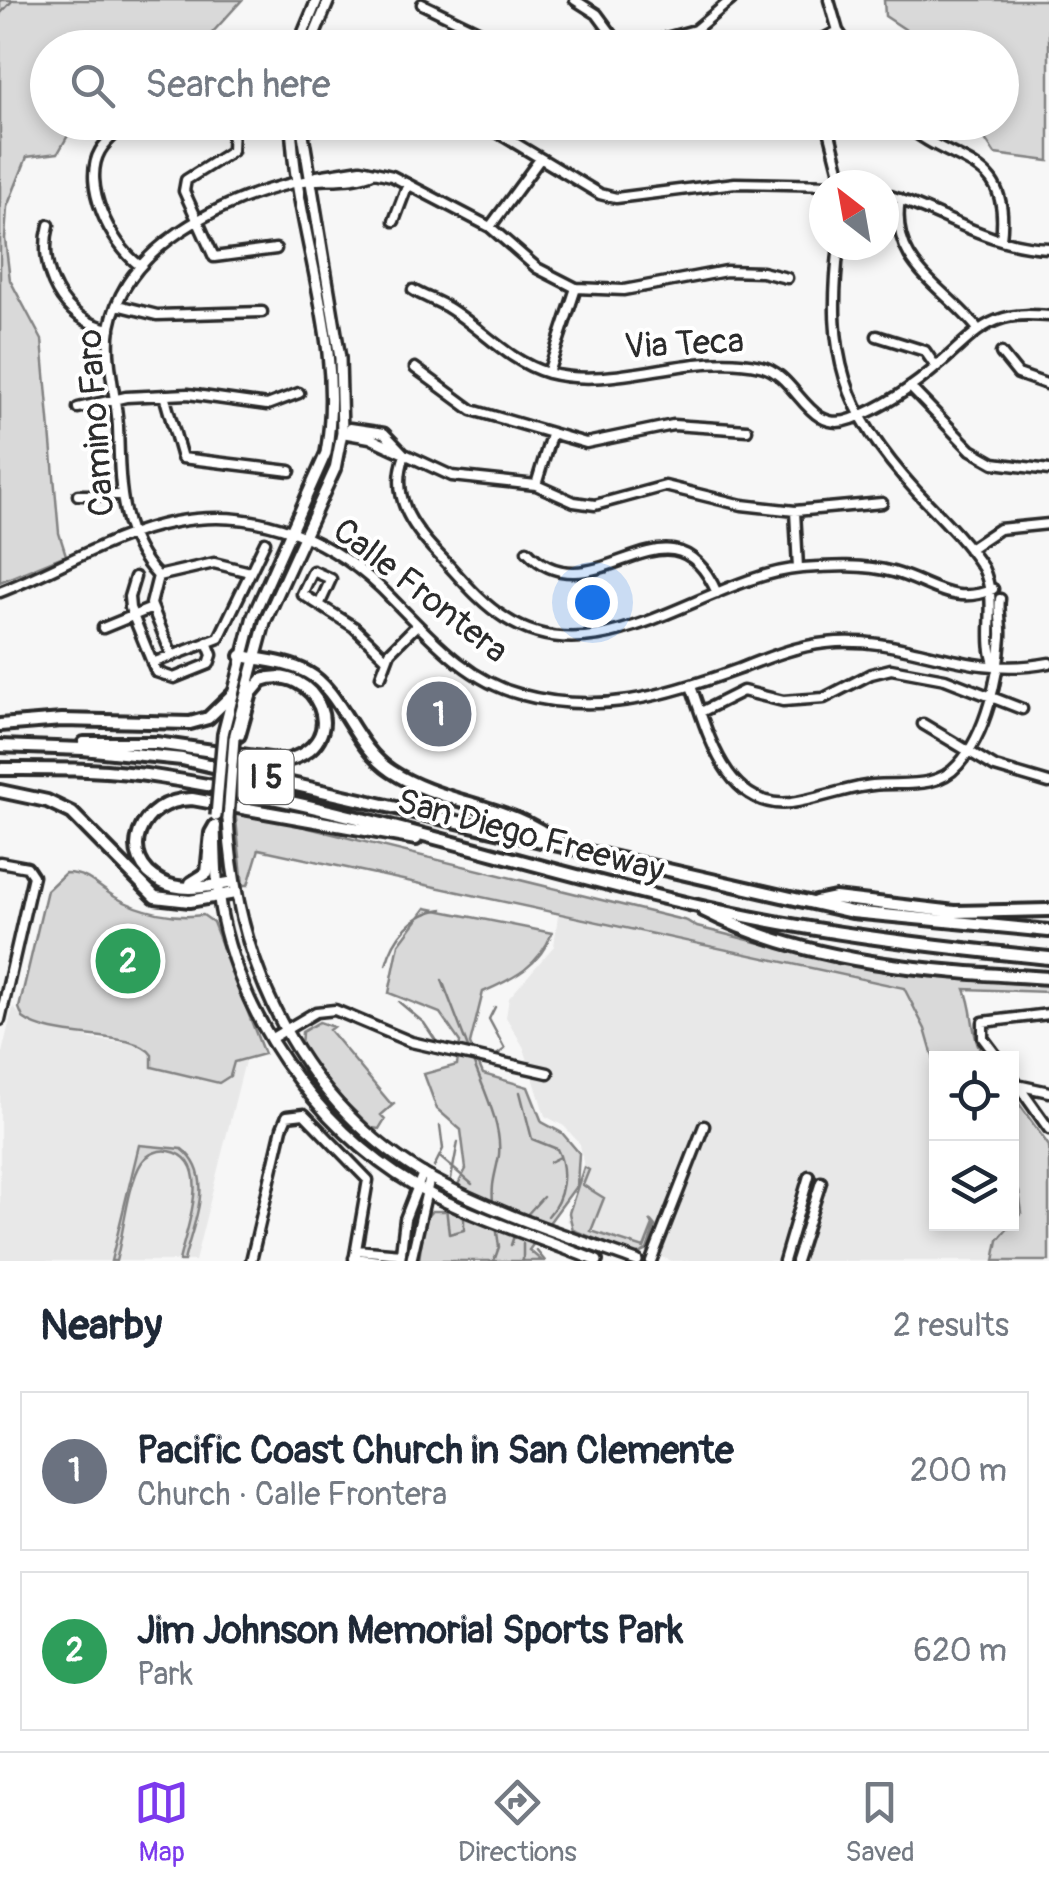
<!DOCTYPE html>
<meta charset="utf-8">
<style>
body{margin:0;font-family:Pangolin,sans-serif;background:#f6f6f7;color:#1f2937}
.controls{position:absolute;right:30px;bottom:30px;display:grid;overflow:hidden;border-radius:0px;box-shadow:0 5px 15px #0003}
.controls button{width:90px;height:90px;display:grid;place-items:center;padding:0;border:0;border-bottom:2px solid #e0e1e3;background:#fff;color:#1f2937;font:50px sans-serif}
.compass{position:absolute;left:809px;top:170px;width:90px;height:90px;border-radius:50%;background:#fff;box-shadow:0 5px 15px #0003;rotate:329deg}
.you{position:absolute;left:592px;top:602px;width:35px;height:35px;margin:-25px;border:8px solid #fff;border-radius:50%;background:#1a73e8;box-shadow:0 0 0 15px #1a73e833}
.badge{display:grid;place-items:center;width:65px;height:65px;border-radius:50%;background:#7c3aed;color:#fff;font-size:32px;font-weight:700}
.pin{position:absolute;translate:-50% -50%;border:5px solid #fff;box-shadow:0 2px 10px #0006}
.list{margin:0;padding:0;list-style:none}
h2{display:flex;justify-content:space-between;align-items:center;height:130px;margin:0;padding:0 40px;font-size:42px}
h2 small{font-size:32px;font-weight:400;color:#747a83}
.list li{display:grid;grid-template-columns:65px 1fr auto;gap:30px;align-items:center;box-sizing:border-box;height:160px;margin:0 20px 20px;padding:0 20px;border:2px solid #e0e1e3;border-radius:0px}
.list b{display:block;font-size:38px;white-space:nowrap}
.list p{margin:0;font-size:32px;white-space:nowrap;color:#747a83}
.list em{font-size:32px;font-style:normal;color:#747a83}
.icon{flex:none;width:55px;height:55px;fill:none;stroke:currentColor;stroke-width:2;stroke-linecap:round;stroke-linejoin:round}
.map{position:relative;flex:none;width:1049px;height:1261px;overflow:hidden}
.search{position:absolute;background:#fff;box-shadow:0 5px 15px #0003;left:30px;right:30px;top:30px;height:110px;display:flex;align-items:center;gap:25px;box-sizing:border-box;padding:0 35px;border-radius:55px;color:#747a83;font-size:38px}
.sheet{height:490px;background:#fff}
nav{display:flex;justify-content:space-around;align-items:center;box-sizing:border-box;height:140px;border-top:2px solid #e0e1e3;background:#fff;font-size:28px;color:#747a83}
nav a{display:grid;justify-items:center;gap:5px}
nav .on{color:#7c3aed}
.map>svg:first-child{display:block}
</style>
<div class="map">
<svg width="1049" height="1261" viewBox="0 0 1049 1261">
<rect width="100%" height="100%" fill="#f7f7f7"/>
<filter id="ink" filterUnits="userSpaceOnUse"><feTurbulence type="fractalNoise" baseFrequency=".01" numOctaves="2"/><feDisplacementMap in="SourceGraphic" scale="20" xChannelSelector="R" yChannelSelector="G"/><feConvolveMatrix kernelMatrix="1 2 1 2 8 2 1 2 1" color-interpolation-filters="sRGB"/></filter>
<g filter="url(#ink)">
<path fill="#e8e8e8" d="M558,915L904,988L940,1058H936V1224H1012V1181L1019,1192L1022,1212L998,1240L994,1261H672L566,1221L584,1168L580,1144L564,1126L545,1116L524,1048L506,1017L509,998L554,946Z
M13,1007L23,1018L92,1039L143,1045L152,1055V1067L219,1083L229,1076L234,1062L246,1057L195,1261H0V1061Z"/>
<path fill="#d9d9d9" stroke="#828282" stroke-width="2.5" d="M0,0H242L201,45L184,38L159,47L48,48V122L75,123L58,153L27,157L7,207L5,239L10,280L42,340L59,533L66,555L0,582Z
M884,0H1049V161L995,154L983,136V123L1002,122V48L932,47L885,16Z
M235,810L687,921L697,927L844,964L1049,984V992L965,989C975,1013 970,1037 985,1058H936V1067L925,1029L904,988L259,849L248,885H243Z
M65,873C88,873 96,886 115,897C141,912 174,919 203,915L213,922L264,1054L234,1062L230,1076L219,1083L152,1067V1055C134,1029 54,1042 23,1018L19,1008L47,890Z
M426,908L552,933C539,966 515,978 483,992L470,1044L483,1074L528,1087L542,1122L562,1133L579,1153L577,1185L529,1250L542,1261H419L424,1220L432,1211H444L466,1169L461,1130L437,1109L424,1074L457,1065L460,1042L440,1013L389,993L399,944Z
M319,1022L333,1027L329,1030L391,1104L395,1103L381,1115L385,1119L379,1129L372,1128L335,1092L301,1047L302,1032Z
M1012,1094L1049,1146V1261H994L998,1240L1022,1212L1019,1192L1012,1180Z
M139,1145L182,1149C217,1177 193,1222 184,1261H179C185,1232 216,1159 169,1151C159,1149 148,1154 142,1162C128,1182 123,1236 116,1261H111Z
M584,1167L589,1170L583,1185L604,1198L591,1231L644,1248L653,1225L650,1220L655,1226L647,1250L636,1255L573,1230L569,1213Z"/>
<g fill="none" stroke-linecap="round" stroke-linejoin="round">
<path stroke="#7b7b7b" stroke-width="2.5" d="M0,14L13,0
M386,965C394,936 413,913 443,909
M442,980L470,1053
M399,1002L424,1023L438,1044
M491,1059L505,1049L489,1019L495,1007
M473,1061C483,1088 502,1125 499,1155C496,1173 491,1183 493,1202
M520,1092L532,1139L557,1149C568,1170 564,1199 548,1216
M441,1158L472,1184
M550,1162L560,1157
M434,1167L443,1149L440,1126
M450,1184L458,1142
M446,1207L449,1234L464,1230V1215
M524,1218L543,1197
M511,1245L515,1233
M536,1250L545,1261
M494,1261L499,1247L496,1225
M523,1261V1244"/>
<defs>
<path id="minor" d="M575,0L597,14L622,48
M829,0L838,31L850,48
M422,4L513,48
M252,48L259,41
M630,48L695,30L731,0
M806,48L838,31
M128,122C119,131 106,140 100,151C81,184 111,244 139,265
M233,122L232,151L186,180L184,191L214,257L276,249
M480,122L600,194L616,198L735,183L834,185
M827,122L843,185
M903,122C951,168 1012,152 1001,239
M317,176L361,169L392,176L490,227L537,268L576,288L624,290L726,271L762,272L787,278
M884,194C941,211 986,246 1049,248
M900,199C889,265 943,285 978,329
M394,221L408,184
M49,225C37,269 62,321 110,329
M490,227L540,159
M839,245C826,354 842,410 917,492C940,516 965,540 983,568C1000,604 981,639 997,670
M413,290C424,297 436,300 447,307C482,328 507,361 548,373C617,391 692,350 760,366C798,374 807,436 852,419C884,407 917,384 942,362C962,345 978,325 1004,318C1018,314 1034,315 1049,316
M117,305L157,315L262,312
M877,336L925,351L936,367
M1001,353L1018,374L1049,385
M415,368L472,410L586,443L673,425L747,430
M548,373L576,288
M910,387L971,450L994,463L1049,470
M164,395L182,458L290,471
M78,408L126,397L188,394L267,405L299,393
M350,428L384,433L405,455
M342,433L370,438L452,476L536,485L574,502L595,505L665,486L742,505L795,511L882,503
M405,455C390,496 411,526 439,555C460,577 479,602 505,618C600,680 706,576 802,568C831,566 864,564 893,572C931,582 953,607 993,589
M536,485L551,435
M78,495H121
M795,511L798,568
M969,549L999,529L1049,524
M527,551C593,621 670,485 717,593
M158,576C118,534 120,481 118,426C116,394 105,358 110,327C125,247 221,200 293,183C321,176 348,184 375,172
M135,577L129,597L130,608L156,672L174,678L209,664L212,655L207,642
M0,592C57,570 115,533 175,522C260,506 336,540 393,600C430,637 466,680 519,694C598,716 664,696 739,669C767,658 796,646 826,643C909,634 961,680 1049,663
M320,603L331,579L313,571L302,594L354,627L386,658
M103,628L152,608
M172,656L219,638L265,542
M152,663L172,656L151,604L158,576L214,563L250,572
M381,676L390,652L417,625
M691,686C708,733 726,810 791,803C819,799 845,788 873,785C902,782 936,790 958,765C987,733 998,677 1001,637C1002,624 998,612 1000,599
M701,712L743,691L783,701L824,698L871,674L891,669L945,679L1022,709
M923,724L995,767L1049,783
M0,862L27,867L33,876L0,1020
M272,1038L316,1012L335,1010L411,1042L548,1073
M998,1058L983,1038V1022L1049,1014
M1012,1077L1049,1129
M1017,1085L1049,1092
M356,1250L401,1254
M354,1258L379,1261
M251,1261L282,1128L287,1116L304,1114L368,1180L354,1261
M400,1261L405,1219L423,1173
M411,1261L430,1177
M651,1261L704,1126
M784,1261L809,1176
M796,1261L821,1182"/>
<path id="major" d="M297,48L317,0
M309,48L329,0
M223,734L253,616L326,453C346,341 295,234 291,122
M234,738L265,622L335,469L342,433L340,358L301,122
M228,819C235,965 301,1105 432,1179C496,1214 568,1236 637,1261
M215,826C216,856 216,888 222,917C246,1031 330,1143 434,1196C486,1222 543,1239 597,1261"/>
<path id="highway" d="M241,656C262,660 289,662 308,673C342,692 354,747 391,771C442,805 512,804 558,843
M0,725L62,720L190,723L208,718L233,694
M84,743H156L284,761C357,743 314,662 262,680L251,693L239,735L234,738
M0,746L83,749L182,759L852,912L1049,931
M0,769C53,769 106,768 159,777C339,804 512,863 689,904C808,932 928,946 1049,958
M0,791L47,801L72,813L155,897L190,901L235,893
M234,882C212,886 183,893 162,882C116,859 138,800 192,799L416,839
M191,883L207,873L211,833L215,826
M816,902L835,898L955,912L1049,910
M703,910C810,965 931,971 1049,978"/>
</defs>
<use href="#minor" stroke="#2b2b2b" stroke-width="15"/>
<use href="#major" stroke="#2b2b2b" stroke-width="16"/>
<use href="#highway" stroke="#2b2b2b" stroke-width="18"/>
<use href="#minor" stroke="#fff" stroke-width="8"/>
<use href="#major" stroke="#fff" stroke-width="9"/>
<use href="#highway" stroke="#fff" stroke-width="10"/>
<defs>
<path id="major-bridge" d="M216,816L223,734
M228,819L234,738"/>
</defs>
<use href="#major-bridge" stroke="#2b2b2b" stroke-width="16" stroke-linecap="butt"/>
<use href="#major-bridge" stroke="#fff" stroke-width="9"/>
</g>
</g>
<g text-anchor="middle" stroke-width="8" stroke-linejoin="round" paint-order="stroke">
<rect fill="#fff" stroke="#6b6b6b" stroke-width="2.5" x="238.5" y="750" width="55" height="54" rx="8"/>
<g font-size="32" font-weight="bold" fill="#2b2b2b">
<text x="266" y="788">I 5</text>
</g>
<g font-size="35" fill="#2b2b2b" stroke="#fff">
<text transform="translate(684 343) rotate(-3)" y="12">Via Teca</text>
<text transform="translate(95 423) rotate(-94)" y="12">Camino Faro</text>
<text transform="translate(421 590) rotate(38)" y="12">Calle Frontera</text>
<text transform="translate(531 835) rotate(15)" y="12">San Diego Freeway</text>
</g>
</g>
</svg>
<div class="controls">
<button><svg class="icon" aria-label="locate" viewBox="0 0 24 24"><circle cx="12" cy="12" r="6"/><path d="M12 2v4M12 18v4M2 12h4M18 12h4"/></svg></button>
<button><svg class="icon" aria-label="layers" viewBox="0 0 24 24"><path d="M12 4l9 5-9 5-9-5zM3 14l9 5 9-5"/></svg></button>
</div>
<svg class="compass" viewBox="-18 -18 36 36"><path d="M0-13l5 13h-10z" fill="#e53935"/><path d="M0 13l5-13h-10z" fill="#747a83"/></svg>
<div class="you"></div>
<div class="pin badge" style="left:439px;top:714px;background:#6b7280">1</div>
<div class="pin badge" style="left:128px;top:961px;background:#2e9e5b">2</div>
<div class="search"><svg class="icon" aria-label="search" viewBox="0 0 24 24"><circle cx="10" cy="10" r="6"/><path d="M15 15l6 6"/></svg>Search here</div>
</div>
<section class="sheet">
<h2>Nearby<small>2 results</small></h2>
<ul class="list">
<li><span class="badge" style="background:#6b7280">1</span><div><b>Pacific Coast Church in San Clemente</b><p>Church · Calle Frontera</p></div><em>200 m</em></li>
<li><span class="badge" style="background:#2e9e5b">2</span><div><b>Jim Johnson Memorial Sports Park</b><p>Park</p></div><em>620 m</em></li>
</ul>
</section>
<nav>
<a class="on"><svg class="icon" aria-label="map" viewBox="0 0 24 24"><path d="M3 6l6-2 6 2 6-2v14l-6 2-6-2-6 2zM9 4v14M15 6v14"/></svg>Map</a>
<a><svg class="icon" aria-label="directions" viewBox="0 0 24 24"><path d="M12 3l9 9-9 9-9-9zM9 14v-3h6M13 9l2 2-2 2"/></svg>Directions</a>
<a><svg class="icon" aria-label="saved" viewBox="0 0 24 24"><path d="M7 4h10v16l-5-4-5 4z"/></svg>Saved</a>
</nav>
